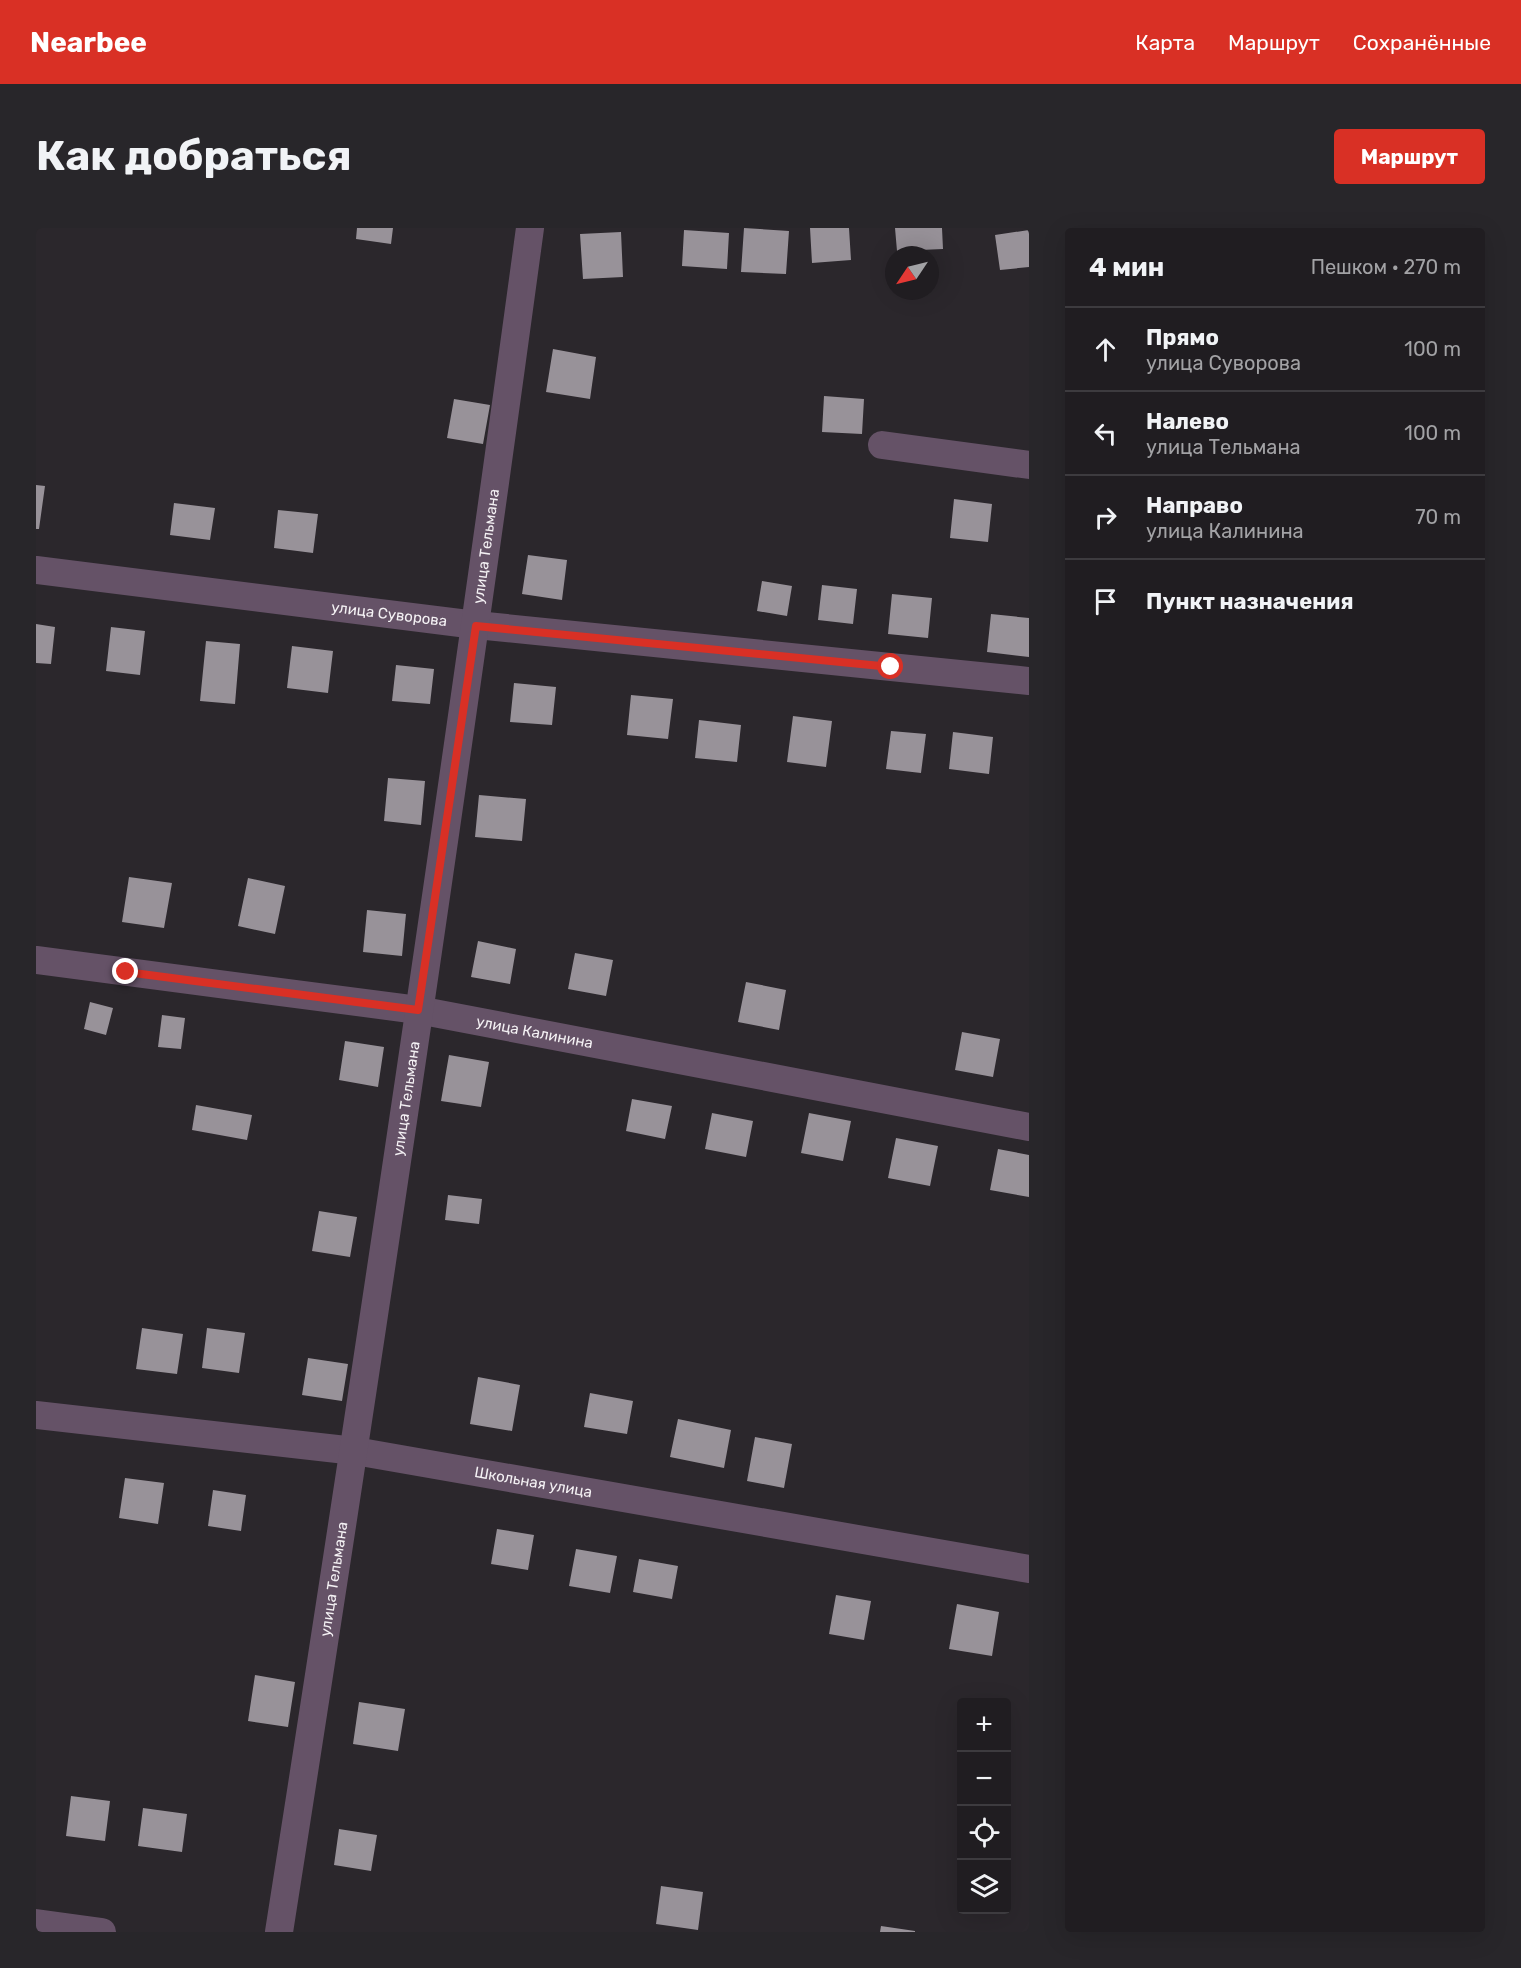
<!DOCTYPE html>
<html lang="ru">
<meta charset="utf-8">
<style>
body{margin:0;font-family:Rubik,sans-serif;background:#28262a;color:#f1f3f6}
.controls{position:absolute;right:18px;bottom:18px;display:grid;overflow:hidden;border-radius:6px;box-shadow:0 6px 24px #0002}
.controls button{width:54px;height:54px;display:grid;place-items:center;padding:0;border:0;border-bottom:2px solid #3d3b3f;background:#201d21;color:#f1f3f6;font:30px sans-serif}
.compass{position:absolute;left:849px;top:18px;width:54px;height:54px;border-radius:50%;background:#201d21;box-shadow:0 6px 24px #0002;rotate:235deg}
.stop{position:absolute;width:18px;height:18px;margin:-14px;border:4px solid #d93025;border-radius:50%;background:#fff}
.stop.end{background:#d93025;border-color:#fff;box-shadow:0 2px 6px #0008}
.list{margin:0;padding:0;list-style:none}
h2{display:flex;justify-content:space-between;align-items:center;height:78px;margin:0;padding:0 24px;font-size:26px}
h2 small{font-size:20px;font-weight:400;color:#a2a2a5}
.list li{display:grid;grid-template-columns:39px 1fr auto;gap:18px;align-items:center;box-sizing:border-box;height:84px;padding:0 24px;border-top:2px solid #3d3b3f}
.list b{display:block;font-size:22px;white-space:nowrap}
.list p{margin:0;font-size:20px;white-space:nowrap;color:#a2a2a5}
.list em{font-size:20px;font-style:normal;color:#a2a2a5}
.icon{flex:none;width:33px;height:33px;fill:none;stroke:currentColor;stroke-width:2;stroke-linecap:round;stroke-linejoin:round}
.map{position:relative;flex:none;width:993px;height:1704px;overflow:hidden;border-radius:6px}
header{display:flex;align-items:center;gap:36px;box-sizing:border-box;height:84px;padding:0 30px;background:#d93025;color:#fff}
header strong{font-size:28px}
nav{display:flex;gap:33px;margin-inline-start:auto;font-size:21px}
.intro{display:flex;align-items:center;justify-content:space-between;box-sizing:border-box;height:144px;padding:0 36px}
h1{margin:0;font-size:42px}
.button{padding:15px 27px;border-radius:6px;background:#d93025;color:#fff;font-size:21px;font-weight:700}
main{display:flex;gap:36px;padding:0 36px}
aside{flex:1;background:#201d21;border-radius:6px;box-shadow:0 6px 24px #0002}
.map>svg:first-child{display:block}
</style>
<header>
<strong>Nearbee</strong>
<nav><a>Карта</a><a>Маршрут</a><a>Сохранённые</a></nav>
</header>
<div class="intro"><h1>Как добраться</h1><a class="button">Маршрут</a></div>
<main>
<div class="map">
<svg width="993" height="1704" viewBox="0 0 993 1704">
<rect width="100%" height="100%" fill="#2b272c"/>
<path fill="#989299" d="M321,0H357L355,16L320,11Z
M708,0L753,3L750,46L705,44Z
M774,0H813L815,32L776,35Z
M859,0H906L907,21L861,23Z
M648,2L693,5L691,41L646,38Z
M993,2V39L964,42L959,7Z
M585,4L587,49L547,51L544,6Z
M517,121L560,129L554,171L510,164Z
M788,168L828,171L826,206L786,204Z
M418,171L454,177L447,216L411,210Z
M0,257L9,258L3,301H0Z
M918,271L956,276L952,314L914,310Z
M138,275L179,280L174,312L134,307Z
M242,282L282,286L277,325L238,320Z
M492,327L531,332L526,372L486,366Z
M726,353L756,358L751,388L721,383Z
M786,357L821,361L817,396L782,392Z
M856,366L896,370L892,410L852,406Z
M955,386L993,390V429L951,424Z
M0,396L19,399L15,436L0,435Z
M75,399L109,403L104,447L70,443Z
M170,413L204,416L199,476L164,473Z
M256,418L297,423L292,465L251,460Z
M360,437L398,441L394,476L356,473Z
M478,455L520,459L516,497L474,494Z
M595,467L637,471L632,511L591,507Z
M757,488L796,493L790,539L751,534Z
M663,492L705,497L701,534L659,530Z
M855,503L890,506L885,545L850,541Z
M917,504L957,509L953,546L913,541Z
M352,550L389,553L385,597L348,593Z
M443,567L490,571L486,613L439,609Z
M93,649L136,655L128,700L86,694Z
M212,650L249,658L239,706L202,698Z
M331,682L370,686L366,728L327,724Z
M442,713L480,721L474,756L435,749Z
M539,725L577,732L570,768L532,761Z
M710,754L750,762L743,802L702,794Z
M54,774L77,780L70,807L48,801Z
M126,787L149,790L145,821L122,819Z
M926,804L964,811L957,849L919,842Z
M309,813L348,819L342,859L303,852Z
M413,827L453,834L445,879L405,873Z
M596,871L636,878L629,911L590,903Z
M160,877L216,887L211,912L156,902Z
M676,885L717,893L710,929L669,921Z
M773,885L815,893L807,933L765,925Z
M860,910L902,918L894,958L852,950Z
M962,921L993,927V969L954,962Z
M412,967L446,971L443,996L409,992Z
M283,983L321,989L314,1029L276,1023Z
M106,1100L147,1106L141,1146L100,1141Z
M171,1100L209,1105L203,1145L166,1140Z
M272,1130L312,1136L306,1173L266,1167Z
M442,1149L484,1157L476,1203L434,1196Z
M554,1165L597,1173L591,1206L548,1199Z
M642,1191L695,1202L688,1240L634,1229Z
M719,1209L756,1216L748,1260L711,1253Z
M89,1250L128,1255L122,1296L83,1290Z
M177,1262L210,1267L205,1303L172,1298Z
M461,1301L498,1307L492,1342L455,1336Z
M540,1321L581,1328L574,1365L533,1358Z
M603,1331L642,1338L636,1371L597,1364Z
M800,1367L835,1373L828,1412L793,1406Z
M921,1376L963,1384L956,1428L913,1421Z
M219,1447L259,1454L252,1499L212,1493Z
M323,1474L369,1481L362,1523L317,1516Z
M35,1568L74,1573L69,1613L30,1608Z
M107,1580L151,1586L146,1624L102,1618Z
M303,1601L341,1607L335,1643L298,1637Z
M625,1658L667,1664L662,1702L620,1696Z
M845,1698L879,1703V1704H844Z"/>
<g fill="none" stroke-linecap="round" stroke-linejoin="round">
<g stroke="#655267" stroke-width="28">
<path d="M846,217L993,237"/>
<path id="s1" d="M0,342L440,397L993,453"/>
<path id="s2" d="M0,732L382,782L993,899"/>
<path id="s3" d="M0,1187L319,1223L993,1341"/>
<path d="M0,1695L66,1704"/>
<path id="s4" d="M243,1704C332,1137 417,569 494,0"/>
</g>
</g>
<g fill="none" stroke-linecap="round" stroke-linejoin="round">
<path stroke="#d93025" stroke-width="8" d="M90,744L382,782L440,398L855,439"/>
</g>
<g text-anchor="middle" stroke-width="6" stroke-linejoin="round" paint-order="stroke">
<g font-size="15" fill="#f4f1f4" stroke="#221d22">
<text dy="5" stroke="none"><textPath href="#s4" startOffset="1401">улица Тельмана</textPath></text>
<text dy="5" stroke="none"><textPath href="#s1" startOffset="356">улица Суворова</textPath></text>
<text dy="5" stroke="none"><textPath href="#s2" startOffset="504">улица Калинина</textPath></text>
<text dy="5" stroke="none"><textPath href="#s4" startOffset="843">улица Тельмана</textPath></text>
<text dy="5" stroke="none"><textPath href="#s3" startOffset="502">Школьная улица</textPath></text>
<text dy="5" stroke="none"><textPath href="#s4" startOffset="357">улица Тельмана</textPath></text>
</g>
</g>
</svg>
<div class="controls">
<button>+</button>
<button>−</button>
<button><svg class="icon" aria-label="locate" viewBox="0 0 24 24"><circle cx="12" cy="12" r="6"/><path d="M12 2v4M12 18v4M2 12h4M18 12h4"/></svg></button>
<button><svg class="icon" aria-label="layers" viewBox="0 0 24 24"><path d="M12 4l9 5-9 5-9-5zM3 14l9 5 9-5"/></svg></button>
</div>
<svg class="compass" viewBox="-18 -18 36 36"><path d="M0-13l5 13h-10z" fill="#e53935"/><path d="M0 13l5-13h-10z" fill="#a2a2a5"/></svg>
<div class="stop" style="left:855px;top:439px"></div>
<div class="stop end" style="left:90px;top:744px"></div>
</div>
<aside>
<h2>4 мин<small>Пешком · 270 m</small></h2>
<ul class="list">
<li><svg class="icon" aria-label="ahead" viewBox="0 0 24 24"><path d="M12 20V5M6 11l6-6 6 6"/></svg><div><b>Прямо</b><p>улица Суворова</p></div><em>100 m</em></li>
<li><svg class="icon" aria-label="left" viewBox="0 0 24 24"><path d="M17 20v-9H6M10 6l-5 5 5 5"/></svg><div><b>Налево</b><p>улица Тельмана</p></div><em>100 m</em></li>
<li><svg class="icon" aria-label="right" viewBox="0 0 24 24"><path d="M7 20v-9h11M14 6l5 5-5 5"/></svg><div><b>Направо</b><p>улица Калинина</p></div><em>70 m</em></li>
<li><svg class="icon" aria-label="arrive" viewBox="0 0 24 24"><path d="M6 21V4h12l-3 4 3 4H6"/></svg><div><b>Пункт назначения</b></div></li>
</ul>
</aside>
</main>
